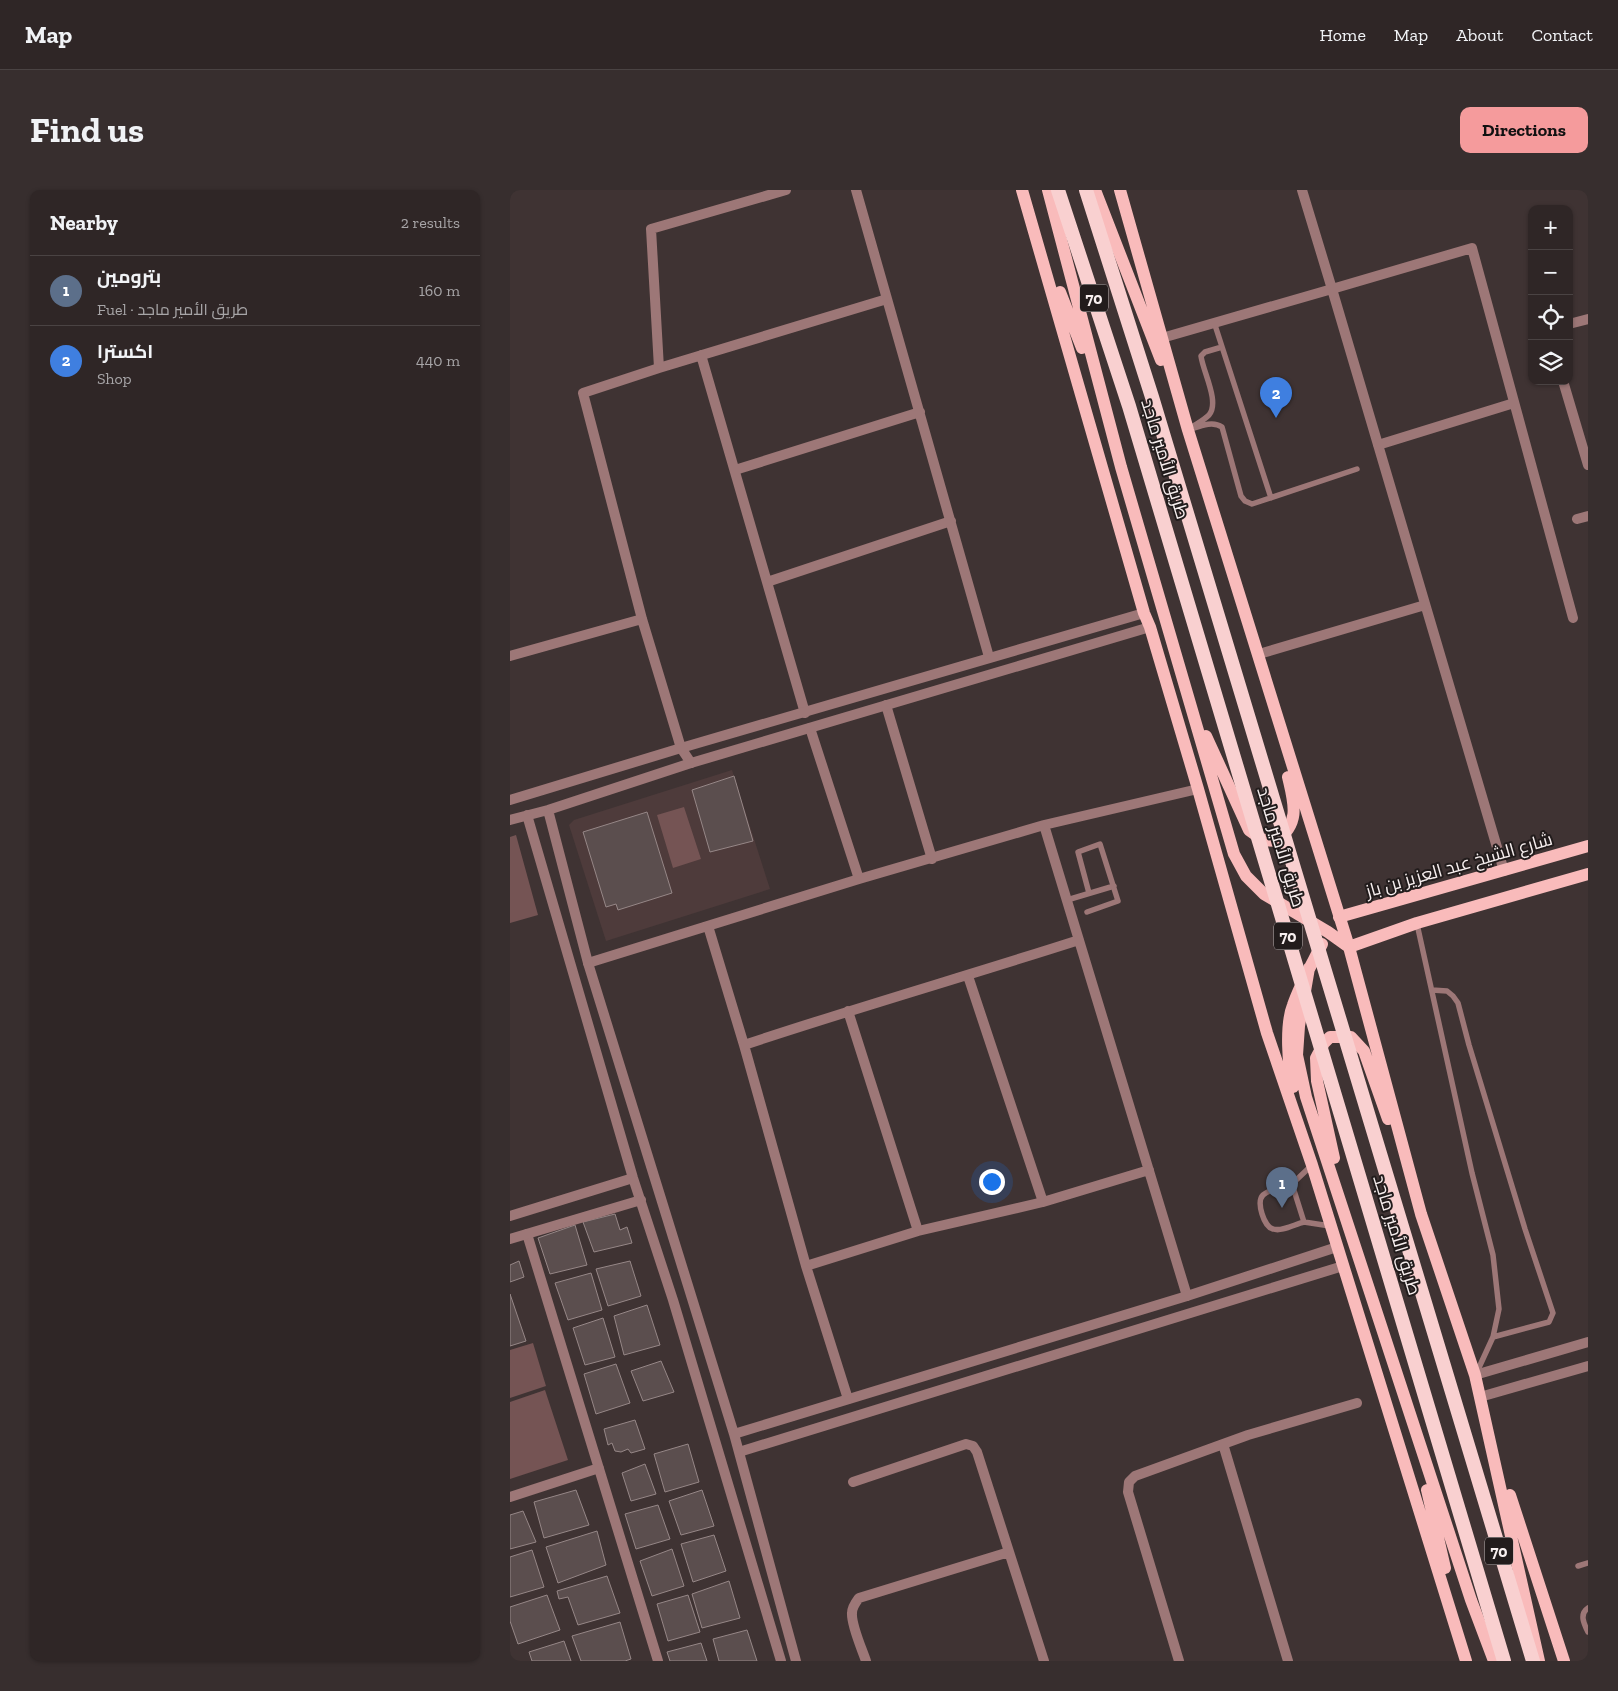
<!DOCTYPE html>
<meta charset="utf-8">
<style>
body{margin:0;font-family:"Zilla Slab",Cairo,serif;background:#372e2e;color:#f1f3f6}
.controls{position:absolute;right:15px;top:15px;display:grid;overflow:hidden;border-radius:10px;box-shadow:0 1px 4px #0004}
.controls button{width:45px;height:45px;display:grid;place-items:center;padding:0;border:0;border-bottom:1px solid #4a4343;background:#2f2626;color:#f1f3f6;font:25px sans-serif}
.you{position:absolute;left:481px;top:991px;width:18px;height:18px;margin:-12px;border:4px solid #fff;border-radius:50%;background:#1a73e8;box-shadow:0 0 0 8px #1a73e833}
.badge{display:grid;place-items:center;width:32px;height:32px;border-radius:50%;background:#f59b9c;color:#fff;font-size:16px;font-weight:700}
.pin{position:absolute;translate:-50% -41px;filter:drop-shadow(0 1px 2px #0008)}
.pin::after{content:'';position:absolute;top:26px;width:18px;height:15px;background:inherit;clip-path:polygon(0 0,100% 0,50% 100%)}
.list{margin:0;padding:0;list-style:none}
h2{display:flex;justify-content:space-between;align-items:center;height:65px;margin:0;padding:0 20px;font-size:21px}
h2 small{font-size:16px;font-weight:400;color:#a7a5a7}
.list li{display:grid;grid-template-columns:32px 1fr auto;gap:15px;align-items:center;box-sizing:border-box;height:70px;padding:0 20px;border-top:1px solid #4a4343}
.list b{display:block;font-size:19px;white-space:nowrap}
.list p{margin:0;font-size:16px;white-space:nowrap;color:#a7a5a7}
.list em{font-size:16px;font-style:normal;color:#a7a5a7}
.icon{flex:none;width:28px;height:28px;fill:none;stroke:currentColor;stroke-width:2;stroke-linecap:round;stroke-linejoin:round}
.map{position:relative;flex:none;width:1078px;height:1471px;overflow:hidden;border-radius:10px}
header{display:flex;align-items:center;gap:30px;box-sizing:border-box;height:70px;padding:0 25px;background:#2f2626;border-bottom:1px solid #4a4343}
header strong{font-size:24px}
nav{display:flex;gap:28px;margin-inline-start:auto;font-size:18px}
.intro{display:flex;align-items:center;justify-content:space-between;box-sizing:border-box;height:120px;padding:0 30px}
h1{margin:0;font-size:35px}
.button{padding:12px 22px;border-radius:10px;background:#f59b9c;color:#111;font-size:18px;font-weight:700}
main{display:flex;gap:30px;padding:0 30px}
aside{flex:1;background:#2f2626;border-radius:10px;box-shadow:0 1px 4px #0004}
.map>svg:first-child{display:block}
</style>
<header>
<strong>Map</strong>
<nav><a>Home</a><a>Map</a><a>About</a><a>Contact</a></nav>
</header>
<div class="intro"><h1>Find us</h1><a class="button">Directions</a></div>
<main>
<aside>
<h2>Nearby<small>2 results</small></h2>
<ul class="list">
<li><span class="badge" style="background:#5c6f8a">1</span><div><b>بترومين</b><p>Fuel · طريق الأمير ماجد</p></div><em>160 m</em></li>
<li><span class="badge" style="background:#3f7fe0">2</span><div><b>اكسترا</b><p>Shop</p></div><em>440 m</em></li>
</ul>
</aside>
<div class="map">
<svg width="1078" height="1471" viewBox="0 0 1078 1471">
<rect width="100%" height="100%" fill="#3f3333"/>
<path fill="#4e3b3b" d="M222,580L260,699L96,751L59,635L64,630Z"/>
<path fill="#755454" d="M174,617L191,669L163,678L147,625Z
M6,645L28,725L0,733V647Z
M23,1153L36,1196L0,1208V1160Z
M35,1200L58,1270L0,1289V1212Z"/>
<path fill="#5b4e4e" stroke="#968787" d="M224,586L243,651L200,662L182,600Z
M137,622L162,703L108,720L106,714L96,717L73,642Z
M105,1024L110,1040L117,1037L122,1053L84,1062L73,1032Z
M65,1035L77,1075L40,1084L28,1048Z
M9,1071L14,1087L0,1092V1075Z
M120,1071L131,1106L98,1116L86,1079Z
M81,1083L92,1120L58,1130L45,1093Z
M0,1104L16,1151L0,1156Z
M137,1115L150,1155L114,1165L104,1126Z
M93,1128L105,1167L75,1175L63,1138Z
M151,1171L164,1202L133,1211L121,1181Z
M106,1174L120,1213L86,1224L74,1184Z
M125,1230L135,1259L121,1263L118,1259L111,1262L105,1261L102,1253L98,1255L94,1239Z
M178,1254L189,1292L155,1302L144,1264Z
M135,1274L146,1304L121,1311L112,1283Z
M66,1300L79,1335L34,1348L24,1312Z
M192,1300L204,1336L171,1345L159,1311Z
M148,1315L160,1349L126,1359L115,1324Z
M13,1321L26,1352L0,1359V1325Z
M87,1341L96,1375L48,1393L36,1357Z
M204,1345L216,1381L183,1392L171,1354Z
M162,1359L174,1396L142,1406L130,1371Z
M22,1360L34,1397L0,1407V1367Z
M97,1386L110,1423L68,1435L58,1407L49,1409L47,1401Z
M219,1391L230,1428L192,1438L182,1404Z
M37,1405L50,1440L8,1454L0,1431V1417Z
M178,1405L190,1442L158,1451L147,1414Z
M110,1432L121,1469L115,1471H71L62,1446Z
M237,1440L247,1471H209L203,1449Z
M54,1451L61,1471H22L19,1462Z
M191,1453L197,1471H160L157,1462Z"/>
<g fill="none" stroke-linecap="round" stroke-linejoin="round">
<path stroke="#9d7777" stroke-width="5.5" d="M704,132L761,308
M682,237C688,233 694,230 699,225C710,212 693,182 691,166L695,162L712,157
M678,240C688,237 702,230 712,237L731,306L735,311L742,314L847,279
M557,710L604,696
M577,722L608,711L590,654L568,662L579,703
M907,734L962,983L983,1065L989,1119L983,1147L966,1184
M922,800L937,801L943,806L948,813L959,855L1015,1039L1043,1123L1039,1132L983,1147
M802,975L782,994L794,1032L820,1036
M782,994C774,997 759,999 753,1005C746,1012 754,1037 763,1039C772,1042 785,1034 794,1032
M1068,1376L1078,1373
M1078,1418C1069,1424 1074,1434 1078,1442"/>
<path stroke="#9d7777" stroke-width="10" d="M346,0L479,467
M1059,134L1078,129
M652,148L822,99L792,0
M191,165L295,523
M149,178L141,39L276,0
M1053,191L1078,275
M868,255L1004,213
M225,280L410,222
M1067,329L1078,326
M257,392L441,331
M749,464L915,415
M0,466L132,429
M376,515L422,669
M300,538L349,689
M181,573L171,558L132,429L73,203L149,178L377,109
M534,635L677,1106
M994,681L822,99L962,58L1063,428
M198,736L234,855L296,1076L338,1209
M78,773L349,689L534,635L688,599
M458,786L533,1012
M338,821L408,1041
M234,855C345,818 457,786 569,750
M17,1044L148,1471
M296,1076L408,1041L533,1012L639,980
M713,1254L778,1471
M343,1292L456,1254L463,1256L467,1262L534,1471
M0,1307L89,1278
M356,1471C352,1459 341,1435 342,1423C342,1417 346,1412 349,1408L499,1362
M669,1471L618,1302L619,1292L625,1286L738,1245L847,1213"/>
<path stroke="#9d7777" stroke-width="10" d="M0,610L171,558L634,423
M38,620L78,773L224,1244L286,1471
M17,625L123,988L163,1110L271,1471
M0,630L38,620L181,573L640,437
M0,1026L123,988
M0,1049L131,1010
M965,1185L1078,1152
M970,1207L1078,1176
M224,1244L677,1106L827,1057
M229,1262L833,1076"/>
<path stroke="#f9bbbb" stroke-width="12" d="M512,0L634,423L640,437L688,599L757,843L802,975L956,1471
M538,0L611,277L724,664L736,686L754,704L818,742L839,757
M585,0L651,170
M610,0L678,240L839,757L911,1024L965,1185L1029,1471
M550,102L572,158
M696,546L739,640L753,650L766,651C791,633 784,613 778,587
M829,727L1078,656
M839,757L907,733L1078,684
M799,778L789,836L787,865L796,907L961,1410L984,1471
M783,897C778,876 775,835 783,815C790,794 802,774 812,754
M824,968L807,891L806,868L814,853L820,847H841L854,861L878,929
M917,1300L935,1378
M1000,1305L1054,1471"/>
<path stroke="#f9d0d0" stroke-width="14" d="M548,0L619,216L994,1471
M576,0L642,207L1023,1471"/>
</g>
<g text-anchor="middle" stroke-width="4" stroke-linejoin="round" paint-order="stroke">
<g fill="#221c1c" stroke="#b7b0b0" stroke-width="1">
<rect x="570" y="94.5" width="28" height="27" rx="4"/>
<rect x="764" y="732.5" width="28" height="27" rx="4"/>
<rect x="975" y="1347.5" width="28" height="27" rx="4"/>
</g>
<g font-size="16" font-weight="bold" fill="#f7efef">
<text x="584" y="114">70</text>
<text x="778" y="752">70</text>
<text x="989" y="1367">70</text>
</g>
<g font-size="18" fill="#f7efef" stroke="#221c1c">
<text transform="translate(655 269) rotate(73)" y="6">طريق الأمير ماجد</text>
<text transform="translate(771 657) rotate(73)" y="6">طريق الأمير ماجد</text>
<text transform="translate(949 675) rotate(-16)" y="6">شارع الشيخ عبد العزيز بن باز</text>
<text transform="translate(887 1045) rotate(73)" y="6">طريق الأمير ماجد</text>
</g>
</g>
</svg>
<div class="controls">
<button>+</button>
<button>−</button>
<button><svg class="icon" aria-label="locate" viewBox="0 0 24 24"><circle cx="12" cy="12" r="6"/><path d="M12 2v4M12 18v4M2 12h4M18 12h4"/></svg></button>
<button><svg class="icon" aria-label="layers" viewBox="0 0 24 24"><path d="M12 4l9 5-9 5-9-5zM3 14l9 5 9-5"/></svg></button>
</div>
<div class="you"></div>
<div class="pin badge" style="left:772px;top:1018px;background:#5c6f8a">1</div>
<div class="pin badge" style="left:766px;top:228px;background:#3f7fe0">2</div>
</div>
</main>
